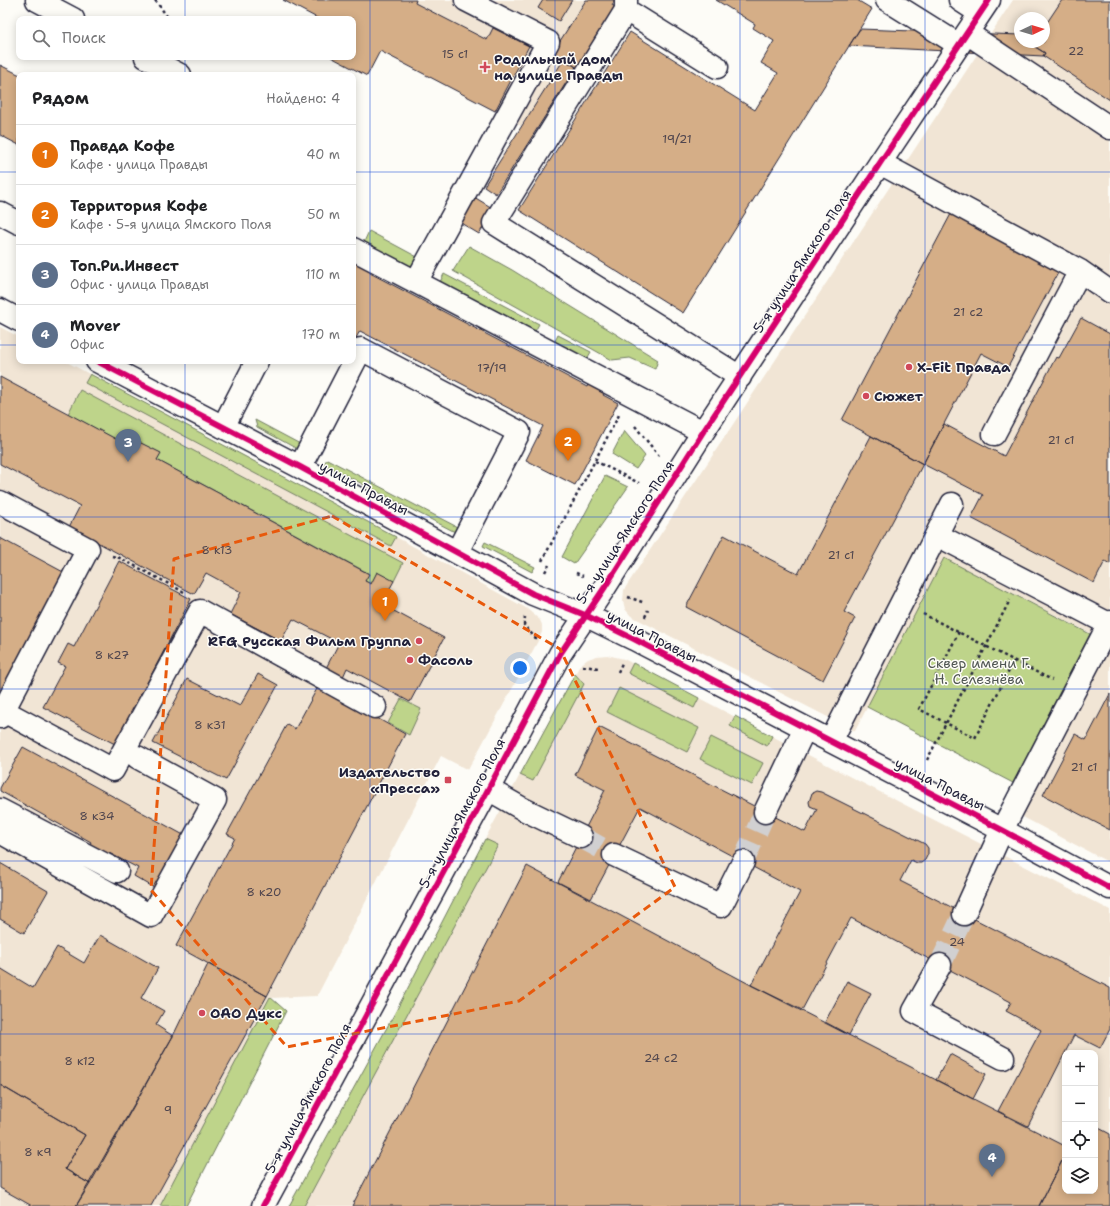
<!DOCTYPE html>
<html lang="ru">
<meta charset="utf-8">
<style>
body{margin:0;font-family:"Shantell Sans",sans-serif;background:#f6f6f6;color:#202124}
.controls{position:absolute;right:12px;bottom:12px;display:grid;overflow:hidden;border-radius:8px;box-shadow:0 2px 10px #0003}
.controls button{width:36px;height:36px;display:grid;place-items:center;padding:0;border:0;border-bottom:1px solid #e0e0e0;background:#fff;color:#202124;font:20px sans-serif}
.compass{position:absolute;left:1014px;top:12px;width:36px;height:36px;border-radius:50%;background:#fff;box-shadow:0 2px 10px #0003;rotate:86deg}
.you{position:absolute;left:520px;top:668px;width:14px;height:14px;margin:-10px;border:3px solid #fff;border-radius:50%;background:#1a73e8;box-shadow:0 0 0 6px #1a73e833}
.badge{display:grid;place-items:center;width:26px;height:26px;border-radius:50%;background:#b45309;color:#fff;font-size:13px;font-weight:700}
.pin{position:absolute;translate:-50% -33px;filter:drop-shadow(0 1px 2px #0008)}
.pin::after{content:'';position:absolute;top:21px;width:14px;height:12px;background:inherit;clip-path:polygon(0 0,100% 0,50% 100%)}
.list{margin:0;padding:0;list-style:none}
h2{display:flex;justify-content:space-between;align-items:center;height:52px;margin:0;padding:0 16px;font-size:17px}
h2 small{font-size:13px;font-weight:400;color:#757577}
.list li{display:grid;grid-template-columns:26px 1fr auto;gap:12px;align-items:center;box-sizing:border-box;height:60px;padding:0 16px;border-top:1px solid #e0e0e0}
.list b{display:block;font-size:15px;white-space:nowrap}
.list p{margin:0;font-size:13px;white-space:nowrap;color:#757577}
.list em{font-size:13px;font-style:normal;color:#757577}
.icon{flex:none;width:22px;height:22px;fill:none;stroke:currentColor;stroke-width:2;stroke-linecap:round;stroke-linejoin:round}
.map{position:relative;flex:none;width:1110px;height:1206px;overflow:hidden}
.search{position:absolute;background:#fff;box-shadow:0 2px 10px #0003;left:16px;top:16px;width:340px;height:44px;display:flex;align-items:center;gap:10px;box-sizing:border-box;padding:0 14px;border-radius:8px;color:#757577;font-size:15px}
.panel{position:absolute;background:#fff;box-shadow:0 2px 10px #0003;left:16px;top:72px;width:340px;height:292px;border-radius:8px}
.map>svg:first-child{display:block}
</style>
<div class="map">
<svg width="1110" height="1206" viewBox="0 0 1110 1206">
<rect width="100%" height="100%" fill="#fdfcf7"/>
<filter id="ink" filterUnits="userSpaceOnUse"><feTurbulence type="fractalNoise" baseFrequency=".025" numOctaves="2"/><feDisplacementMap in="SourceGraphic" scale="8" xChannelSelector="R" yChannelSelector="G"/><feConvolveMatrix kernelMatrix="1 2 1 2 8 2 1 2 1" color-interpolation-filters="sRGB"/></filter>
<g filter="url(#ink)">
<path fill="#f1e5d5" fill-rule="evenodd" d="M283,0H586L554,53L564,59L521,126L495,111L380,51L367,76L331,57H353V19H319Z
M1013,0H1110V863L1002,806L1090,633L944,558L855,731L631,616L625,609L623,601L624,590L629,582ZM1020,18H1044V42H1020Z
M0,327L19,337V361H65L396,537L526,608L540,620L542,625V632L538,641L468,770L441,756L317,996L270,998L160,1206H0Z
M607,655L624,659L839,771L1110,910V1206H289L396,1011L485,839L574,676L580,665L588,659L597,656ZM1065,1053H1095V1191H1065Z"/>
<path fill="#bed48a" stroke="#707b62" d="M369,231L421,259L415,270L364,242Z
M469,246L512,270L658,360L655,369L630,358L612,360L453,271Z
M444,274L539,324L533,335L439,284Z
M558,335L591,352L585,362L553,345Z
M90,374L396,537L391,546L85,383Z
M80,390L403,563L394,581L371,584L365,581L368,573L157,460L160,453L131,438L127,445L68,414Z
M255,420L302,445L299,450L257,427Z
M624,431L645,456L636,469L612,454Z
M327,459L459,528L457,533L324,464Z
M605,476L628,487L574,564L562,557Z
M485,542L535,567L532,572L483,546Z
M944,558L1090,634L1013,783L867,707Z
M633,663L699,698L694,708L628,673Z
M575,674L584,684L533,781L520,775Z
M619,688L699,728L687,752L607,712Z
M401,699L421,709L409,735L388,723Z
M735,716L772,736L767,746L730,726Z
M711,737L763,763L752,785L700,759Z
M485,839L498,845L304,1206H289L396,1011Z
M270,997L286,1011L186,1206H160Z"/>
<path fill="#d5ae87" stroke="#22223b" d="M283,0H416L415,3L487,40L493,28L529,46L495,111L380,51L367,76L331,57H353V19H319Z
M543,0H572L559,21L538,8Z
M586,0H615L612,5L617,8L579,69L553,52Z
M716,0H857L872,9L683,313L519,210L630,32L755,110L778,73L761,63L774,41L753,28L755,24Z
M1062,0H1110V100L1043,56L1045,53L1032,45L1034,42H1044V27Z
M860,29L1020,35V42H1034L1032,45L1045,53L1043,56L849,46Z
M564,59L576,67L496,194L484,186Z
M0,65L20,75L19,145L0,135Z
M474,197L494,209L479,234L459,222Z
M951,214L1059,271L1008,367L981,353L923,464L842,420Z
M353,259L374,264L370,273L587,387L590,380L607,389L603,395L618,403L575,485L526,460L543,426L360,331L353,343Z
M1081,318L1110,334V564L1105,561L1094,583L971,518L983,495L923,464L944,424L1004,456L1056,357L1059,358Z
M0,377L127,445L131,438L161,453L157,460L369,574L365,581L371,584L377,572L394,581L381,604L444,638L410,702L347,668L343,677L326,668L339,643L293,619L281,641L230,614L241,592L206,573L194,594L69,527L80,506L0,464Z
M871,436L923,464L844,612L855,618L823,680L686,607L724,535L798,574Z
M0,538L67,574L0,699Z
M119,561L191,599L115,744L43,707L65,666L58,663L68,644L74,647Z
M258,674L278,685L226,780L153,743L187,679L240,706Z
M319,685L405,734L267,996L176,946L235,838L227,834L287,724L295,729Z
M1110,694V830L1043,795L1075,734L1086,740Z
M599,727L805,832L817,809L810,806L809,802L812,793L816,791L821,792L925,844L928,848V854L925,860L921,863H917L911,860L900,881L1110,988V1029L1100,1048L1074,1035L1028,1126L998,1111L1041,1030L1006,1011L1011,1002L851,918L802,1010L751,985L800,892L640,807L591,899L558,882L605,790L575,775Z
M23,747L189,838L158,890L134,876L138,868L109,853L105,859L87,849L91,842L0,791V788Z
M0,863L48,891L24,933L0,919Z
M527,866L751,985L1065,1146V1155L1039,1206H352Z
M100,935L158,968L141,998L164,1011L156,1025L173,1036L90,1184L65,1169L85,1135L0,1085V968L33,988L57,947L84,963Z
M208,964L267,996L151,1206H76L173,1036Z
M847,981L871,993L849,1035L825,1022Z
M950,1054L986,1074L973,1099L936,1080Z
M0,1085L85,1135L65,1169L90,1184L76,1206H66L65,1205L64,1206H32L0,1188Z
M1095,1126L1110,1134V1206H1039L1065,1155V1191H1095Z"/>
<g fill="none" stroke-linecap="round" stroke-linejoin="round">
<path stroke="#d1d0d1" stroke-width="22" stroke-dasharray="22 11" stroke-linecap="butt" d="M581,837L614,855
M743,862L765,812
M940,965L964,914"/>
<defs>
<path id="minor" d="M37,0L73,19
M626,0V10L717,67
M887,0L959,45
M960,0L980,13
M626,10L494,223L740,377
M967,33L1110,128
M146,57L180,75
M880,163L1080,271L1110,292
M0,213L19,223
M353,249L703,432
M416,282L548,42L466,0
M0,310L19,320
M97,361L300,467L533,594L585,615L634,639L1002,830L1110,888
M223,427L257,361
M994,434L1080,271
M300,467L361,349L519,432L457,552
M0,502L88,549L0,717
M937,535L1109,624
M0,709L113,770L200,611L375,707
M831,741L952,504
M488,789L523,809L581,837
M0,810L117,871
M765,812L805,728
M0,832L151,916L215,800L137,757
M614,855L721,906L743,862
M964,914L1002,830L1110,622
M940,965L914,1011L1003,1058
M263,1206L483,799L560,654L605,587L703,432L880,163L989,0"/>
</defs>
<use href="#minor" stroke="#22223b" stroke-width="25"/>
<path stroke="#22223b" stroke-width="2.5" stroke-dasharray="3 3" stroke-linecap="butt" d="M155,0L169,19
M635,426L659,456
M595,461L639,483
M112,556L120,558L184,592
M542,561L619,415
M545,572L549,565
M576,573L583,576
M628,597L645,603
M923,614L1052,680
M525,617L524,625L538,641
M645,617L648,610
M959,632L919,709L975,738L1014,661
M583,666L598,668
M618,672L623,661
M927,760L1010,600"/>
<use href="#minor" stroke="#fdfcf7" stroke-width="22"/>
<defs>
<path id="cycleway" d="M97,361L300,467L533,594L585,615L634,639L1002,830L1110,888
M263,1206L483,799L560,654L605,587L703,432L880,163L989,0"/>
</defs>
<use href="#cycleway" stroke="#fdfcf7" stroke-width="8"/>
<use href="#cycleway" stroke="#d6006c" stroke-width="6"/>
</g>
</g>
<path fill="none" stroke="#e8590c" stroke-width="3" stroke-dasharray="8 5" stroke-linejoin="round" d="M332,516L560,649L675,887L519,1001L287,1047L151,890L174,559Z"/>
<path fill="none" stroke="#1d4ed8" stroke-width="1" stroke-opacity="0.55" d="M185,0V19M370,0V1206M555,0V1206M740,0V1206M925,0V1206M185,57V75M0,172H19M353,172H1110M0,345H19M353,345H1110M185,361V1206M0,517H1110M0,689H1110M0,861H1110M0,1034H1110"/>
<g fill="#d1495b" stroke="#fdfcf7" stroke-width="1.5">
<path d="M483 61h4v4h4v4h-4v4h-4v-4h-4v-4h4z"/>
<circle cx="909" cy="367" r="4"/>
<circle cx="866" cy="396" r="4"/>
<circle cx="419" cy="641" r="4"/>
<circle cx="410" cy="660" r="4"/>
<rect x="444" y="776" width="8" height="8" rx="2"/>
<circle cx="202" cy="1013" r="4"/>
</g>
<g text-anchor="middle" stroke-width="3" stroke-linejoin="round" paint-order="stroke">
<g font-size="12" fill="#4f454e">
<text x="1076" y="55">22</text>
<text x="455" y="58">15 с1</text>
<text x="677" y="143">19/21</text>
<text x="968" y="316">21 с2</text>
<text x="492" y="372">17/19</text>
<text x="1061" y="444">21 с1</text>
<text x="217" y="554">8 к13</text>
<text x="841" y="559">21 с1</text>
<text x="112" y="659">8 к27</text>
<text x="210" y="729">8 к31</text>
<text x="1084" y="771">21 с1</text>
<text x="97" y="820">8 к34</text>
<text x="264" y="896">8 к20</text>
<text x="957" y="946">24</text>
<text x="661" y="1062">24 с2</text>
<text x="80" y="1065">8 к12</text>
<text x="168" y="1114">9</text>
<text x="38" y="1156">8 к9</text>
</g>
<g font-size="14" font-weight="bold" fill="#22223b" stroke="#fdfcf7" text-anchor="start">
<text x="494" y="64">Родильный дом<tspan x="494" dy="16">на улице Правды</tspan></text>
<text x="917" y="372">X-Fit Правда</text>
<text x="874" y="401">Сюжет</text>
<text x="411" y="646" text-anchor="end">RFG Русская Фильм Группа</text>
<text x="418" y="665">Фасоль</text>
<text x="440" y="777" text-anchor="end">Издательство<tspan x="440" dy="16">«Пресса»</tspan></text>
<text x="210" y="1018">OAO Дукс</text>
</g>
<g font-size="14" fill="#22223b" stroke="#fdfcf7">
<text transform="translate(802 261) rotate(-57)" y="5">5-я улица Ямского Поля</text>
<text transform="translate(364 488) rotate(28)" y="5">улица Правды</text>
<text transform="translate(625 532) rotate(-57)" y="5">5-я улица Ямского Поля</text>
<text transform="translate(652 636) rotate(27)" y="5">улица Правды</text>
<text transform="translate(940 784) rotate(27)" y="5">улица Правды</text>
<text transform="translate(462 813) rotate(-62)" y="5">5-я улица Ямского Поля</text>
<text transform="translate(308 1098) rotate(-62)" y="5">5-я улица Ямского Поля</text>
</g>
<g font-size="14" fill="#515753" stroke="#fdfcf7">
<text x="979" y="668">Сквер имени Г.<tspan x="979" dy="16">Н. Селезнёва</tspan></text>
</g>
</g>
</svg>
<div class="controls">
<button>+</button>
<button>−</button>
<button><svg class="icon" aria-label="locate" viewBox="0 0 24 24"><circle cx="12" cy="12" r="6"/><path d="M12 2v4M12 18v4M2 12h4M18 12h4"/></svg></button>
<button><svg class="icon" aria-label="layers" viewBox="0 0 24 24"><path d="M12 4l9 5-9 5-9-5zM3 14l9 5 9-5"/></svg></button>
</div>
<svg class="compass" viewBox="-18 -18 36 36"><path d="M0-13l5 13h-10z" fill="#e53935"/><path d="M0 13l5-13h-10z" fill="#757577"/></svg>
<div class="you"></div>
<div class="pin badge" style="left:385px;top:621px;background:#e8710a">1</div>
<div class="pin badge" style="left:568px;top:461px;background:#e8710a">2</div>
<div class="pin badge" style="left:128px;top:462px;background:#5c6f8a">3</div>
<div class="pin badge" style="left:992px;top:1177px;background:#5c6f8a">4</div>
<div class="search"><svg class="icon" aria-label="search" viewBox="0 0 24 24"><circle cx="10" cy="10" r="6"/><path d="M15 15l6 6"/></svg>Поиск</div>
<section class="panel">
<h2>Рядом<small>Найдено: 4</small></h2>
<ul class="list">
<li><span class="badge" style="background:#e8710a">1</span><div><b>Правда Кофе</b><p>Кафе · улица Правды</p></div><em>40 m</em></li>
<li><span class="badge" style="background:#e8710a">2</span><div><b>Территория Кофе</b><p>Кафе · 5-я улица Ямского Поля</p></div><em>50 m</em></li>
<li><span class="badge" style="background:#5c6f8a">3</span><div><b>Топ.Ри.Инвест</b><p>Офис · улица Правды</p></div><em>110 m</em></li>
<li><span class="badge" style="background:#5c6f8a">4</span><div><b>Mover</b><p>Офис</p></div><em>170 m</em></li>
</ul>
</section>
</div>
